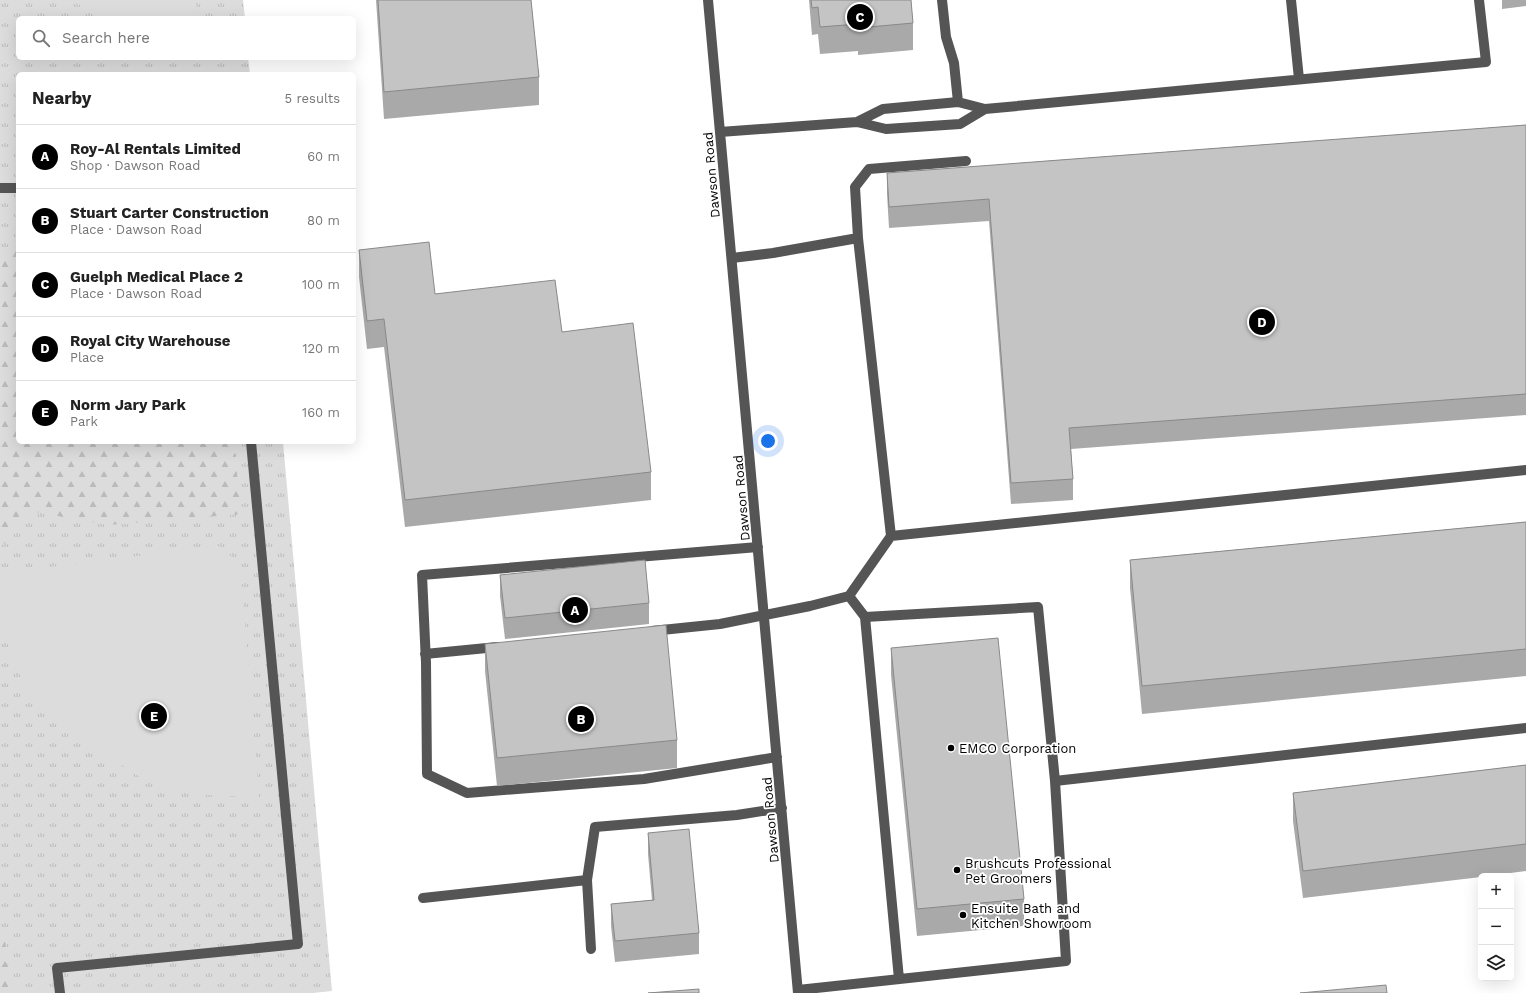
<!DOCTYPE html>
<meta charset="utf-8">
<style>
body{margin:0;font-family:"Work Sans",sans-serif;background:#f6f6f6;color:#222}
.controls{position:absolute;right:12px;bottom:12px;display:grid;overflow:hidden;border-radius:6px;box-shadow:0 4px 16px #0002}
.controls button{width:36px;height:36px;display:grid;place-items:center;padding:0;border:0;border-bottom:1px solid #e0e0e0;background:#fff;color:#222;font:20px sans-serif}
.you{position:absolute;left:768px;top:441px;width:14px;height:14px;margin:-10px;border:3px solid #fff;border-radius:50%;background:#1a73e8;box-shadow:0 0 0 6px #1a73e833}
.badge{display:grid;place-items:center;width:26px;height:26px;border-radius:50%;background:#000;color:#fff;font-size:13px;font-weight:700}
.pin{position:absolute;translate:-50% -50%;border:2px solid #fff;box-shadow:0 1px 4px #0006}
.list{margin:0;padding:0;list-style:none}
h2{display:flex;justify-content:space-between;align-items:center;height:52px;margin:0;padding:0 16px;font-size:17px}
h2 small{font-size:13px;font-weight:400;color:#767676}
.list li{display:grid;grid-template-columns:26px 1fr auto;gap:12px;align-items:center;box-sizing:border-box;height:64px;padding:0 16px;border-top:1px solid #e0e0e0}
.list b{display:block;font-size:15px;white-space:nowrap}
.list p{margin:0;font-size:13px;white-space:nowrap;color:#767676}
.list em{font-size:13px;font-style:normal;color:#767676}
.icon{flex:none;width:22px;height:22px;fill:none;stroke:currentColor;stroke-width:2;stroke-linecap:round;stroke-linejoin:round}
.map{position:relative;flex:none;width:1526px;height:993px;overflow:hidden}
.search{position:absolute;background:#fff;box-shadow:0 4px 16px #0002;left:16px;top:16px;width:340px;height:44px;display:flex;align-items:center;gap:10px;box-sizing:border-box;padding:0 14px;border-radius:6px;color:#767676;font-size:15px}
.panel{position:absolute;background:#fff;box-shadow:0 4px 16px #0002;left:16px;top:72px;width:340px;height:372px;border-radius:6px}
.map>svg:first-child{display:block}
</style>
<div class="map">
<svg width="1526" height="993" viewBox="0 0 1526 993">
<defs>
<pattern id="grass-tufts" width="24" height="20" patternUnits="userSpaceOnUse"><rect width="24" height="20" fill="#dcdcdc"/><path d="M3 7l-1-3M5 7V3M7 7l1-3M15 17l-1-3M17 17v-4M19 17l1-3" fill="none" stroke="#bbb"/></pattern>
<pattern id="forest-firs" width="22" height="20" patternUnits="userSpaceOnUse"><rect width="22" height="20" fill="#dcdcdc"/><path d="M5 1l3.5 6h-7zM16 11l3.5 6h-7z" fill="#bbb"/></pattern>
</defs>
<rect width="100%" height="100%" fill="#fff"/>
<path fill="url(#grass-tufts)" d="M0,0H243L245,18H18V58H248L250,74H18V442H283L332,991L313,993H0Z"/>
<path fill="url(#forest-firs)" d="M0,247H18V442H234L241,514L108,525L30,511L0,548Z
M0,942H5L11,993H0Z"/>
<path fill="#dcdcdc" d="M69,0H196L197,18H108Z
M219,546L240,564L259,797L207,795L146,781L85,741L25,688L0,624V573Z"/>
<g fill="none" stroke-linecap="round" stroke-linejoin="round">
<path stroke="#555" stroke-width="10" d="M708,0L798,993
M942,0L946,37L954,63L958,102
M1291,0L1299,79
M857,122L883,109L958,102L985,109L1486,62L1479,0
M720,132L857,122L886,129L960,124L985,109
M0,188H18
M858,238L855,187L869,169L966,161
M891,536L1526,470
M758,547L422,575L426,663L427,774L467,793L644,779L777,757
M849,596L865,617L1038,607L1055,781
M865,617L899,979
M652,631L720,624L810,606L849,596L891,536L858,238L773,253L732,258
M425,654L497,647
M587,880L591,949
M423,898L587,880L595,827L737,815L782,808
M798,990L1066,961L1055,781L1526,728
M60,993L57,968L298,944L251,442"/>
</g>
<path fill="#a9a9a9" d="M376,0H531L539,77V105L384,119Z
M809,0H911L913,23V50L858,55V51L820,54L818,34L812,35Z
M1502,0H1526V6L1502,9Z
M1526,125V415L1071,449L1073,479V500L1011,504L989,221L889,228L887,194V173Z
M359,250L435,294L562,332L651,472V500L405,527L384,347L367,349L359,277Z
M1526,522V676L1142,714L1130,588V560Z
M500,575L649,603V624L505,639L500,596Z
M485,644L677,740V768L497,786L485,671Z
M891,648L1024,899V926L917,936L891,675Z
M1526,765V871L1487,876H1481V877L1303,898L1293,821V793Z
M648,833L699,933V954L615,962L611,926V904L652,900L648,854Z"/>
<path fill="#c4c4c4" stroke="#898989" d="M378,0H531L539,77L384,92Z
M811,0H911L913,23L858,28V24L820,27L818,7L812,8Z
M1526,125V394L1069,428L1073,479L1011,483L989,199L889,207L887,173Z
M429,242L435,294L555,280L562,332L633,323L651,472L405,500L384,319L367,321L359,250Z
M1526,522V649L1142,686L1130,560Z
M645,560L649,603L505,618L500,575Z
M666,625L677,740L497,758L485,644Z
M998,638L1024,899L917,909L891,648Z
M1526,765V844L1303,871L1293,793Z
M689,829L699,933L615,941L611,904L654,900L648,833Z
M1386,985L1387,993H1300Z
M699,989V993H648Z"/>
<g fill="#000" stroke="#fff" stroke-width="1.5">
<circle cx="951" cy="748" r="4"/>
<circle cx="957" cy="870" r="4"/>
<circle cx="963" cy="915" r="4"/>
</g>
<g text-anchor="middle" stroke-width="3.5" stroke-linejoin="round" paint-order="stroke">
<g font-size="13" fill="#000" stroke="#fff">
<text transform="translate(711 175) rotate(-95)" y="5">Dawson Road</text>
<text transform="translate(741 498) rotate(-95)" y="5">Dawson Road</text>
<text transform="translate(770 820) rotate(-95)" y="5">Dawson Road</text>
</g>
<g font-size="13" fill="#000" stroke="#fff" text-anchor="start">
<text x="959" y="753">EMCO Corporation</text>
<text x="965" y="868">Brushcuts Professional<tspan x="965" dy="15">Pet Groomers</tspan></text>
<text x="971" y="913">Ensuite Bath and<tspan x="971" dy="15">Kitchen Showroom</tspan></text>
</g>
</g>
</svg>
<div class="controls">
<button>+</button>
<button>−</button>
<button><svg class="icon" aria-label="layers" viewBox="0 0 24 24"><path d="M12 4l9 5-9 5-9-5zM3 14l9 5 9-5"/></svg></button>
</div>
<div class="you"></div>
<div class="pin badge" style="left:575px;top:610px">A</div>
<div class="pin badge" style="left:581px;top:719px">B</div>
<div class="pin badge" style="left:860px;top:17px">C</div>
<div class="pin badge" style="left:1262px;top:322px">D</div>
<div class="pin badge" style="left:154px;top:716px">E</div>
<div class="search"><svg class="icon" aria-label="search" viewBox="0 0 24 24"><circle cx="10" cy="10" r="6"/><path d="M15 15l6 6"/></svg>Search here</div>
<section class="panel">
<h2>Nearby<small>5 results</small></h2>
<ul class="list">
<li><span class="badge">A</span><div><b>Roy-Al Rentals Limited</b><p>Shop · Dawson Road</p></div><em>60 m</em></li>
<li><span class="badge">B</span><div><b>Stuart Carter Construction</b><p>Place · Dawson Road</p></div><em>80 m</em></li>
<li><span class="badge">C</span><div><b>Guelph Medical Place 2</b><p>Place · Dawson Road</p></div><em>100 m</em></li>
<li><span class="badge">D</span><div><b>Royal City Warehouse</b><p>Place</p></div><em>120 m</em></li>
<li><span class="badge">E</span><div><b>Norm Jary Park</b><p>Park</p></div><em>160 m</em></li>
</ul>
</section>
</div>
